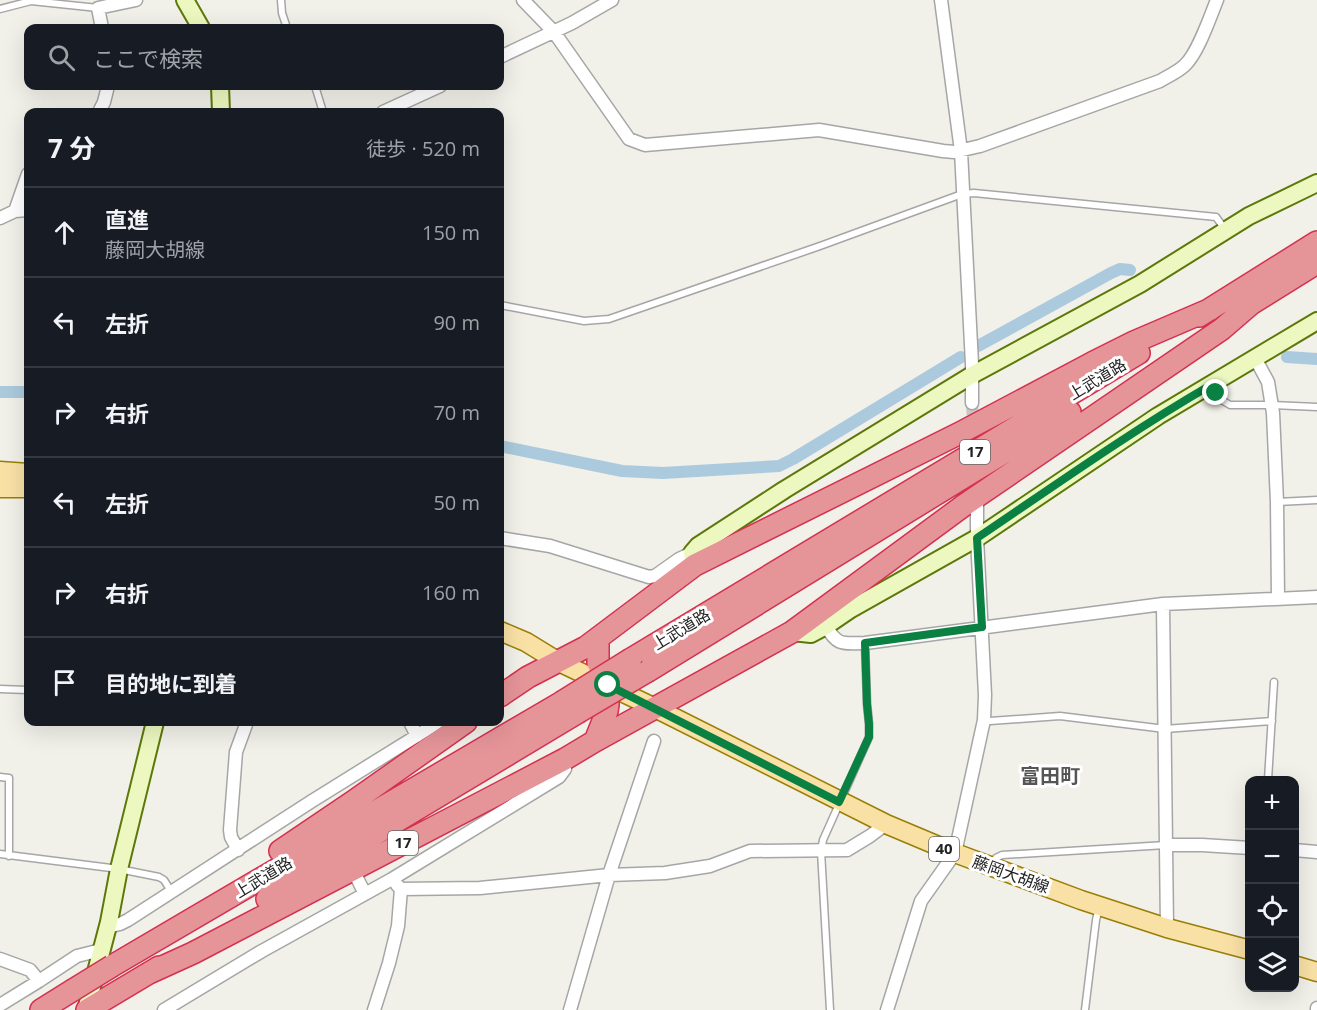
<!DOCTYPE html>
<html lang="ja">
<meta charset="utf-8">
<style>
body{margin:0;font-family:"Open Sans","Noto Sans JP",sans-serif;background:#20242c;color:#f1f3f6}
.controls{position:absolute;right:18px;bottom:18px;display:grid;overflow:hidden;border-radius:12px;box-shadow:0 6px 24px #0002}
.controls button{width:54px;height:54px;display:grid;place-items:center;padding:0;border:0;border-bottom:2px solid #363941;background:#171b24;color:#f1f3f6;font:30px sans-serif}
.stop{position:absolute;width:18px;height:18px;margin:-14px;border:4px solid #0b8043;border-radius:50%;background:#fff}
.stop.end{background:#0b8043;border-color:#fff;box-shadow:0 2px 6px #0008}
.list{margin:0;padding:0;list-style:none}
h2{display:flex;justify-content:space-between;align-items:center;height:78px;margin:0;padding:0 24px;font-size:26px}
h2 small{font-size:20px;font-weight:400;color:#9ea1a6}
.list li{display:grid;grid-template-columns:39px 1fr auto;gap:18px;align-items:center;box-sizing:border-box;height:90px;padding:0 24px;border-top:2px solid #363941}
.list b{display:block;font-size:22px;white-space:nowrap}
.list p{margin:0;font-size:20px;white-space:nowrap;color:#9ea1a6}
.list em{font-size:20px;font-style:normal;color:#9ea1a6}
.icon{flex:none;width:33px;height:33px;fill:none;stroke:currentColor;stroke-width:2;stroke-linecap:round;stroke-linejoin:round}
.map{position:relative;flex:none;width:1317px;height:1010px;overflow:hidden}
.search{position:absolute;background:#171b24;box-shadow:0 6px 24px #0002;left:24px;top:24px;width:480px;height:66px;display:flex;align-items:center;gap:15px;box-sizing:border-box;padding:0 21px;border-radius:12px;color:#9ea1a6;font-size:22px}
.panel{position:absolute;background:#171b24;box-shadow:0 6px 24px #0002;left:24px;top:108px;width:480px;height:618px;border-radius:12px}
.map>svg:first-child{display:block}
</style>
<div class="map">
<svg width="1317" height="1010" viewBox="0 0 1317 1010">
<rect width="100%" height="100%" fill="#f1f0e9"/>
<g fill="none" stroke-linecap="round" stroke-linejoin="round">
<path stroke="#abcadd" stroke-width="12" d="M978,346L1111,273L1120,269L1130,270
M1287,357L1317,359
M0,392H28
M500,446L622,471L663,473L779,466L793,459L961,357"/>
<path stroke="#c8c7c1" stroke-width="12" stroke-dasharray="12 6" stroke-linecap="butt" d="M972,403L977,501"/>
<defs>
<path id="lane" d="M281,0L282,13L287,28
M0,9L31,1L98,8
M315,86L323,112
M500,305L584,321L609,319L820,246L962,194L974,193L1216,217L1224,228
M1211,385L1220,399L1230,405H1272L1317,407
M1277,502L1317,500
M0,689L28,690
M984,720L990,721L1060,716L1165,729L1272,721
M0,777L9,778V856
M1268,780L1274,682
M0,854L119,869L159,877L164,880L171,891
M993,864L996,858L1002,855L1166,845
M830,1010L821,851L823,840L869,737V724L867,704L865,643
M1085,1010L1096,920L1099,907"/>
<path id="street" d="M523,0L554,32L629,139L645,145L819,130L943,151L954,152L980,146L1160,81C1168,76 1178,72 1185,65C1198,53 1210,17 1217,0
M941,0L961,151L972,364V403
M102,28L98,8L136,0
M500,57L572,23L612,0
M99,112L104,102L108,86
M383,112L440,86
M15,211L28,174
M0,218L15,211L28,210
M1255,358L1268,382L1273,413L1277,502L1278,598
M500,538L550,546L649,577L655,576L679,559L692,553
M1163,604L1167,928
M826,626C838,647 843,643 865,643L1163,604L1317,597
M410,722L417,736
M1166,845H1202L1250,848
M238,850L231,837L230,830L236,752L247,722
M1294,850L1317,852
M356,876L365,894
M401,889L480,888L609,875L665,873L710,866L750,851L847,850L870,836L886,824
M107,927L120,924L128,920L312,801L439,722
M0,959L30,970L39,981
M0,1005L39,981L77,956L101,950
M164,1010L262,951L392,879L559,777L565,769V759
M374,1010L389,963L398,926L401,889L397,885
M570,1010L609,875L654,741
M887,1010L921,901L955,853L984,720L985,695L977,538V506
M1317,1010V1008"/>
<path id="secondary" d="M185,0L201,28
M220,86L221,112
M695,565L692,553L698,546L784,490L972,375L1140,284L1249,216L1317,183
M792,632L811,634L826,626L851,609L977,538L1158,416L1317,321
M86,1010L109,922L119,869L155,722"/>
<path id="primary" d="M0,471L28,473
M0,488H28
M500,631L526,642L557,661L655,708L886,824L955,853L1081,900L1167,928L1250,950
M1294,965L1317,972"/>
<path id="highway" d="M1238,312L1317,263
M1199,316L1317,242
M631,659L1139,353
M648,671L1070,412
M500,696L528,677L586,647L695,565L958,434L1092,363L1134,342L1211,309
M595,741L607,711L608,705V685L598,663V638
M280,851L354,801L466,722
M267,899L577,713
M112,966L562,702
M149,973L193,953L565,759L595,741L792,632L963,506L1222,329L1251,304
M41,1010L73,990
M87,1010L159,967"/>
</defs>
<use href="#lane" stroke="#a6a6a6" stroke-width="9"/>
<use href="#street" stroke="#a6a6a6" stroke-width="15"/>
<use href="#secondary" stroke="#5c7809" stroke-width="20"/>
<use href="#primary" stroke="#997e06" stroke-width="21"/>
<use href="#highway" stroke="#d53050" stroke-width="24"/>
<use href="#lane" stroke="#fff" stroke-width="6"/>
<use href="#street" stroke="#fff" stroke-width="12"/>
<use href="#secondary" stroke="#edf8c0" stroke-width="16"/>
<use href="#primary" stroke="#f9e1a6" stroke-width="18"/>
<use href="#highway" stroke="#e59498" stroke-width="21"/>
<defs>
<path id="highway-bridge" d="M562,702L631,659
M577,713L648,671
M73,990L112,966"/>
</defs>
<use href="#highway-bridge" stroke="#d53050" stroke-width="24" stroke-linecap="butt"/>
<use href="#highway-bridge" stroke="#e59498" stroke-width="21"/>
</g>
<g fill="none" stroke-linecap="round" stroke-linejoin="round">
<path stroke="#0b8043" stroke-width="8" d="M608,685L839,802L869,737V724L867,704L865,643L982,627L977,538C1054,486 1130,432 1211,385L1216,393"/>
</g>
<g text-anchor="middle" stroke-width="6" stroke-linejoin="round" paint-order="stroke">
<g fill="#fff" stroke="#646464" stroke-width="1.5">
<rect x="960" y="440" width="30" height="24" rx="4.5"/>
<rect x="388" y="831" width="30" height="24" rx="4.5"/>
<rect x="929" y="837" width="30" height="24" rx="4.5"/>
</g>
<g font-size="15" font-weight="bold" fill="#222">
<text x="975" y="457">17</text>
<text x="403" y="848">17</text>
<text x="944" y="854">40</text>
</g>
<g font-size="16" fill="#222" stroke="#fff">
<text transform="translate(1097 379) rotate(-31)" y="6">上武道路</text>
<text transform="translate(681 629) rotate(-31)" y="6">上武道路</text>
<text transform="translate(1011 874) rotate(20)" y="6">藤岡大胡線</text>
<text transform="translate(263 877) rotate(-31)" y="6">上武道路</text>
</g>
<g font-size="20" font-weight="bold" fill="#555" stroke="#fff">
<text x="1050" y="783">富田町</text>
</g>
</g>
</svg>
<div class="controls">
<button>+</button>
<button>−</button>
<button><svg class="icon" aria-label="locate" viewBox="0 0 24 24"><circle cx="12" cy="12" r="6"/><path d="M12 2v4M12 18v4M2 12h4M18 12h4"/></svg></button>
<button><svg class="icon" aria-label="layers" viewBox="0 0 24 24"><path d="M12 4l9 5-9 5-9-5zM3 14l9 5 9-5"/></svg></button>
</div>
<div class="stop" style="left:608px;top:685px"></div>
<div class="stop end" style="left:1216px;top:393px"></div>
<div class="search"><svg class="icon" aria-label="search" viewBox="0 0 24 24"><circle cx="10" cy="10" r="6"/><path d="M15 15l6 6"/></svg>ここで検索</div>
<section class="panel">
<h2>7 分<small>徒歩 · 520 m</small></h2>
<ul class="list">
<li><svg class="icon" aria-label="ahead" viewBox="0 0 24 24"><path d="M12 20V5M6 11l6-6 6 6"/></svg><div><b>直進</b><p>藤岡大胡線</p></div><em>150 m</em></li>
<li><svg class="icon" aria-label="left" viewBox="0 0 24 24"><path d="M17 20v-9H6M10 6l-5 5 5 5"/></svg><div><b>左折</b></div><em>90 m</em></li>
<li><svg class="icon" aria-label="right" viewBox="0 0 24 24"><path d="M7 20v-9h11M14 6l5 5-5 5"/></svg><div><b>右折</b></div><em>70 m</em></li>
<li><svg class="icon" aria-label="left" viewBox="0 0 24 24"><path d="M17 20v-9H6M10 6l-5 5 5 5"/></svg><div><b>左折</b></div><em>50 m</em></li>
<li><svg class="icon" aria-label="right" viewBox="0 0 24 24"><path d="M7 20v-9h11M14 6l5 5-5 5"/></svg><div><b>右折</b></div><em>160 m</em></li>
<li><svg class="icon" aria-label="arrive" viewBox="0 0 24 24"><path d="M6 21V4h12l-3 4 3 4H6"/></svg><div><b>目的地に到着</b></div></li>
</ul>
</section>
</div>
